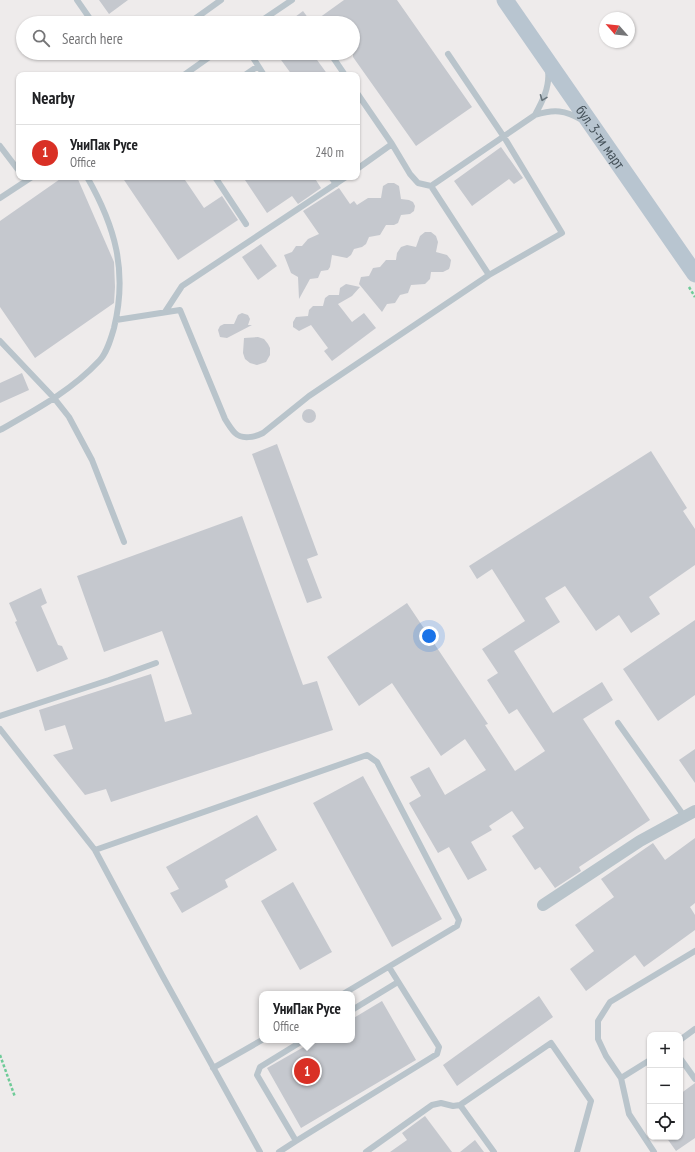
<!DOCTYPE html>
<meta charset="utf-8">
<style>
body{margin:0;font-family:"PT Sans Narrow",sans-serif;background:#f6f6f6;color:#202124}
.controls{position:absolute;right:12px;bottom:12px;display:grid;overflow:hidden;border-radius:8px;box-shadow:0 1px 3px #0004}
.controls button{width:36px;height:36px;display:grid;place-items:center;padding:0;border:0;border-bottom:1px solid #e0e0e0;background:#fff;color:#202124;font:20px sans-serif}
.compass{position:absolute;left:599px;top:12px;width:36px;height:36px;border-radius:50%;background:#fff;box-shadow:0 1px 3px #0004;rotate:298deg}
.you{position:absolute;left:429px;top:636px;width:14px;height:14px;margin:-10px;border:3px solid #fff;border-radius:50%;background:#1a73e8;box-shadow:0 0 0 6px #1a73e833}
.badge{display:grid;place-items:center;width:26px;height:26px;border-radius:50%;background:#d93025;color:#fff;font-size:13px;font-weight:700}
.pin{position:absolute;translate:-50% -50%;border:2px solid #fff;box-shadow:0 1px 4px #0006}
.popup{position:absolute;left:259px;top:991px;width:96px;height:52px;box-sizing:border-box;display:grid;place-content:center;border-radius:8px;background:#fff;filter:drop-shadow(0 1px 3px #0005);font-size:13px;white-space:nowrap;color:#757577}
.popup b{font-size:15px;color:#202124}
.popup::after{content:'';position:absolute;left:50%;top:100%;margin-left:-8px;border:8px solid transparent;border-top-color:#fff}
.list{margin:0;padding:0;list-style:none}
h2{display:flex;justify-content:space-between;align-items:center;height:52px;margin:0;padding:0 16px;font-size:17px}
h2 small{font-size:13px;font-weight:400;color:#757577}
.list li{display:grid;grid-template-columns:26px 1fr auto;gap:12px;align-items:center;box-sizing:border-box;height:56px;padding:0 16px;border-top:1px solid #e0e0e0}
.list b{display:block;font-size:15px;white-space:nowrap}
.list p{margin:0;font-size:13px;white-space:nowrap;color:#757577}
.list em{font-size:13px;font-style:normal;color:#757577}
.icon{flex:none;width:22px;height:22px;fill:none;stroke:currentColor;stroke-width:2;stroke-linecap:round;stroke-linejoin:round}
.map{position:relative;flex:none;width:695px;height:1152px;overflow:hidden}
.search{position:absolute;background:#fff;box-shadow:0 1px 3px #0004;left:16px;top:16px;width:344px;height:44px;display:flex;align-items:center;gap:10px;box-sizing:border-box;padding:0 14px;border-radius:22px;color:#757577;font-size:15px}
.panel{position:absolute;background:#fff;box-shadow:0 1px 3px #0004;left:16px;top:72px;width:344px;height:108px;border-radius:8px}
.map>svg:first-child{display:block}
</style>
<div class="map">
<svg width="695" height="1152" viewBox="0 0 695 1152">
<rect width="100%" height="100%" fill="#eeebeb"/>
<path fill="#c5c8ce" d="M99,0H128L109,14Z
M344,0H397L472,107L416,146L353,57V23H287L303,11L312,23Z
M276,53H312L328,75H292Z
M501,147L523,178L514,184L509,179L472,206L454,181Z
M63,177H77L114,262L115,287L114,303L35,358L0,307V221Z
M122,177H183L204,208L222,196L238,220L178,260Z
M243,177H314L321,188L298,204L292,196L267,213Z
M388,183H394L399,186L401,199L409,200L413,202L415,206L414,211L410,214L401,215L398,223L394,225H386L380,235L369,237L366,244L362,247L354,249L351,255L347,258L332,255L330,267L328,270L321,271L318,278L310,279L299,299L298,277L291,273L284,255L292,252L296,246H302L308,239L319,234L303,211L339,188L350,204L354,201L357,205L368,198H381L383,186Z
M425,232H431L436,236L438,242L436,252L447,255L451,260L450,266L449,269L443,272H431L430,279L425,284L411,285L408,293L400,295L395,303L387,304L382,312L359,284L361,277L369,276L373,268L380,267L386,260H396L397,253L401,247L407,245L416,247L420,236Z
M261,244L277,266L258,280L242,257Z
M346,284L360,287L352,296L338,304L352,322L364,313L376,328L332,361L324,351L328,348L311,325L299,331L293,327V322L296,317L308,316L309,310L313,306H323L325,298L329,295H339L340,288Z
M242,313L248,315L250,319L248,325H252L227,338L220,337L218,330L220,326L224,324H234L238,315Z
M258,337L264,339L268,344L270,348V355L266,362L257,365L250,363L245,359L243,353L244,338Z
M22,373L29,390L0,403V383Z
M302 416a7 7 0 1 1 14 0a7 7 0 1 1-14 0Z
M277,444L318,555L307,559L322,598L307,603L252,454Z
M651,451L687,508L683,511L695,529V565L649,597L660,614L631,633L619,615L596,631L565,586L545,598L560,622L514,651L553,713L602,682L613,700L583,719L650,820L579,867L581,871L555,888L540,867L535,870L512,836L524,828L512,811L489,826L492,830L471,842L487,870L468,880L449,847L438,853L409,803L421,796L410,777L429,767L445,795L486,770L465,739L441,756L392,683L359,706L327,657L407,603L488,724L485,725L515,771L545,751L517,709L509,714L487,680L498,673L482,649L525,621L492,569L477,579L469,566Z
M242,516L303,685L317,681L333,730L111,802L106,789L85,795L53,755L73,749L65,725L45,731L39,710L151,674L165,722L192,714L162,631L104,652L77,576Z
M41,588L47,603L41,606L58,645L62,646L68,659L37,672L15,622L17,621L9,603Z
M695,620V695L658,721L623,669Z
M695,749V783L679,760Z
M363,776L442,919L392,947L313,803Z
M257,815L277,850L225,880L228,887L182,913L170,893L179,889L166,867Z
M695,838V903L690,907L695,915V930L644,967L635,955L586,991L570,969L594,951L575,925L614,897L601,879L653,843L665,860Z
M293,882L332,952L300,970L261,901Z
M539,996L553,1017L457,1086L443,1065Z
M382,1001L416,1060L301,1128L267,1068L316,1040H352V1019Z
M695,1083V1138L676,1151L666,1137H680V1094Z
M425,1116L452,1152H390L407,1140L402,1133Z
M475,1140L484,1152H460Z"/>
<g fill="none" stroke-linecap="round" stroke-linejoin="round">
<path stroke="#6fcb98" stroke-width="2.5" stroke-dasharray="3 2" stroke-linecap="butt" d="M689,287L695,297
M0,1055L15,1097"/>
<path stroke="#b9c4cb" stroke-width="6" d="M77,0L93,23
M189,23L221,0
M258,23L292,0
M250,53L264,75
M330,53L345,75
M548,71C550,87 542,102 535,115C554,109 565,110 582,120
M184,75L215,53
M245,75L258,66
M357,93L392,144L410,174L418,183L431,186L535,115
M0,146L19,171
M357,169L392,144
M215,177L246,224
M331,177L336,184
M431,186L489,275L562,233L504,137L448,54
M0,198L32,177
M165,312L182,286L346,177
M116,320L180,310L225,419C228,424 231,429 235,433C242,440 255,437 263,433L309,396L489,275
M0,341L54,398L69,417L92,460L124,542
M0,430C35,410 71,391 99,361C107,353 111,338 114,328C128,271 115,226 87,177
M0,716L109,680L156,663
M618,723L684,816
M0,729L95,850L162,975L260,1152
M95,850L367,755L377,762L459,920L457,926L343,994
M352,1010L398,982
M680,1040L695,1029
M680,1058L695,1079
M213,1068L262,1040
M621,1078L650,1060
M460,1105L494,1152
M296,1141L437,1054L439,1047L389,967
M279,1152L296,1141L257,1075L260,1067L304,1040
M366,1152L432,1105L441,1103L453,1106L460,1105L551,1043L591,1101L577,1152
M654,1152L629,1114L621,1078L606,1056L598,1039V1021L610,1002L695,951"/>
<path stroke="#b9c4cb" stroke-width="12" d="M543,905L640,841L695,811"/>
<path stroke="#b8c5d0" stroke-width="17" id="s1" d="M505,0L695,274"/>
</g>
<defs><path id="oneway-chevron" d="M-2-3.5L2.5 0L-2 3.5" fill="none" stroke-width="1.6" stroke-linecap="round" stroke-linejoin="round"/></defs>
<use stroke="#67737a" href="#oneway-chevron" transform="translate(543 98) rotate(111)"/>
<g text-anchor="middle" stroke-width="4" stroke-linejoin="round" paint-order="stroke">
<g font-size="15" fill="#445058" stroke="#fff">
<text dy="5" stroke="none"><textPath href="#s1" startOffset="167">бул. 3-ти март</textPath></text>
</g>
</g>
</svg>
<div class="controls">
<button>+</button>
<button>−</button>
<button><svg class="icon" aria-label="locate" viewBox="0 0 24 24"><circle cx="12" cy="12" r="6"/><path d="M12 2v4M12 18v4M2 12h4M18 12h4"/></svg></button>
</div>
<svg class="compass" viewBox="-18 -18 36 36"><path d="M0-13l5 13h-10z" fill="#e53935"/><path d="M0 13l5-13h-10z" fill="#757577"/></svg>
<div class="you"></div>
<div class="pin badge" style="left:307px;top:1071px">1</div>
<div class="popup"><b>УниПак Русе</b>Office</div>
<div class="search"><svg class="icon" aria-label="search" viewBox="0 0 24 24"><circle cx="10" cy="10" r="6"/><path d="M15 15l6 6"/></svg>Search here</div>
<section class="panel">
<h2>Nearby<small></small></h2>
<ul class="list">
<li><span class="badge">1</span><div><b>УниПак Русе</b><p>Office</p></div><em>240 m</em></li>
</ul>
</section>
</div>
